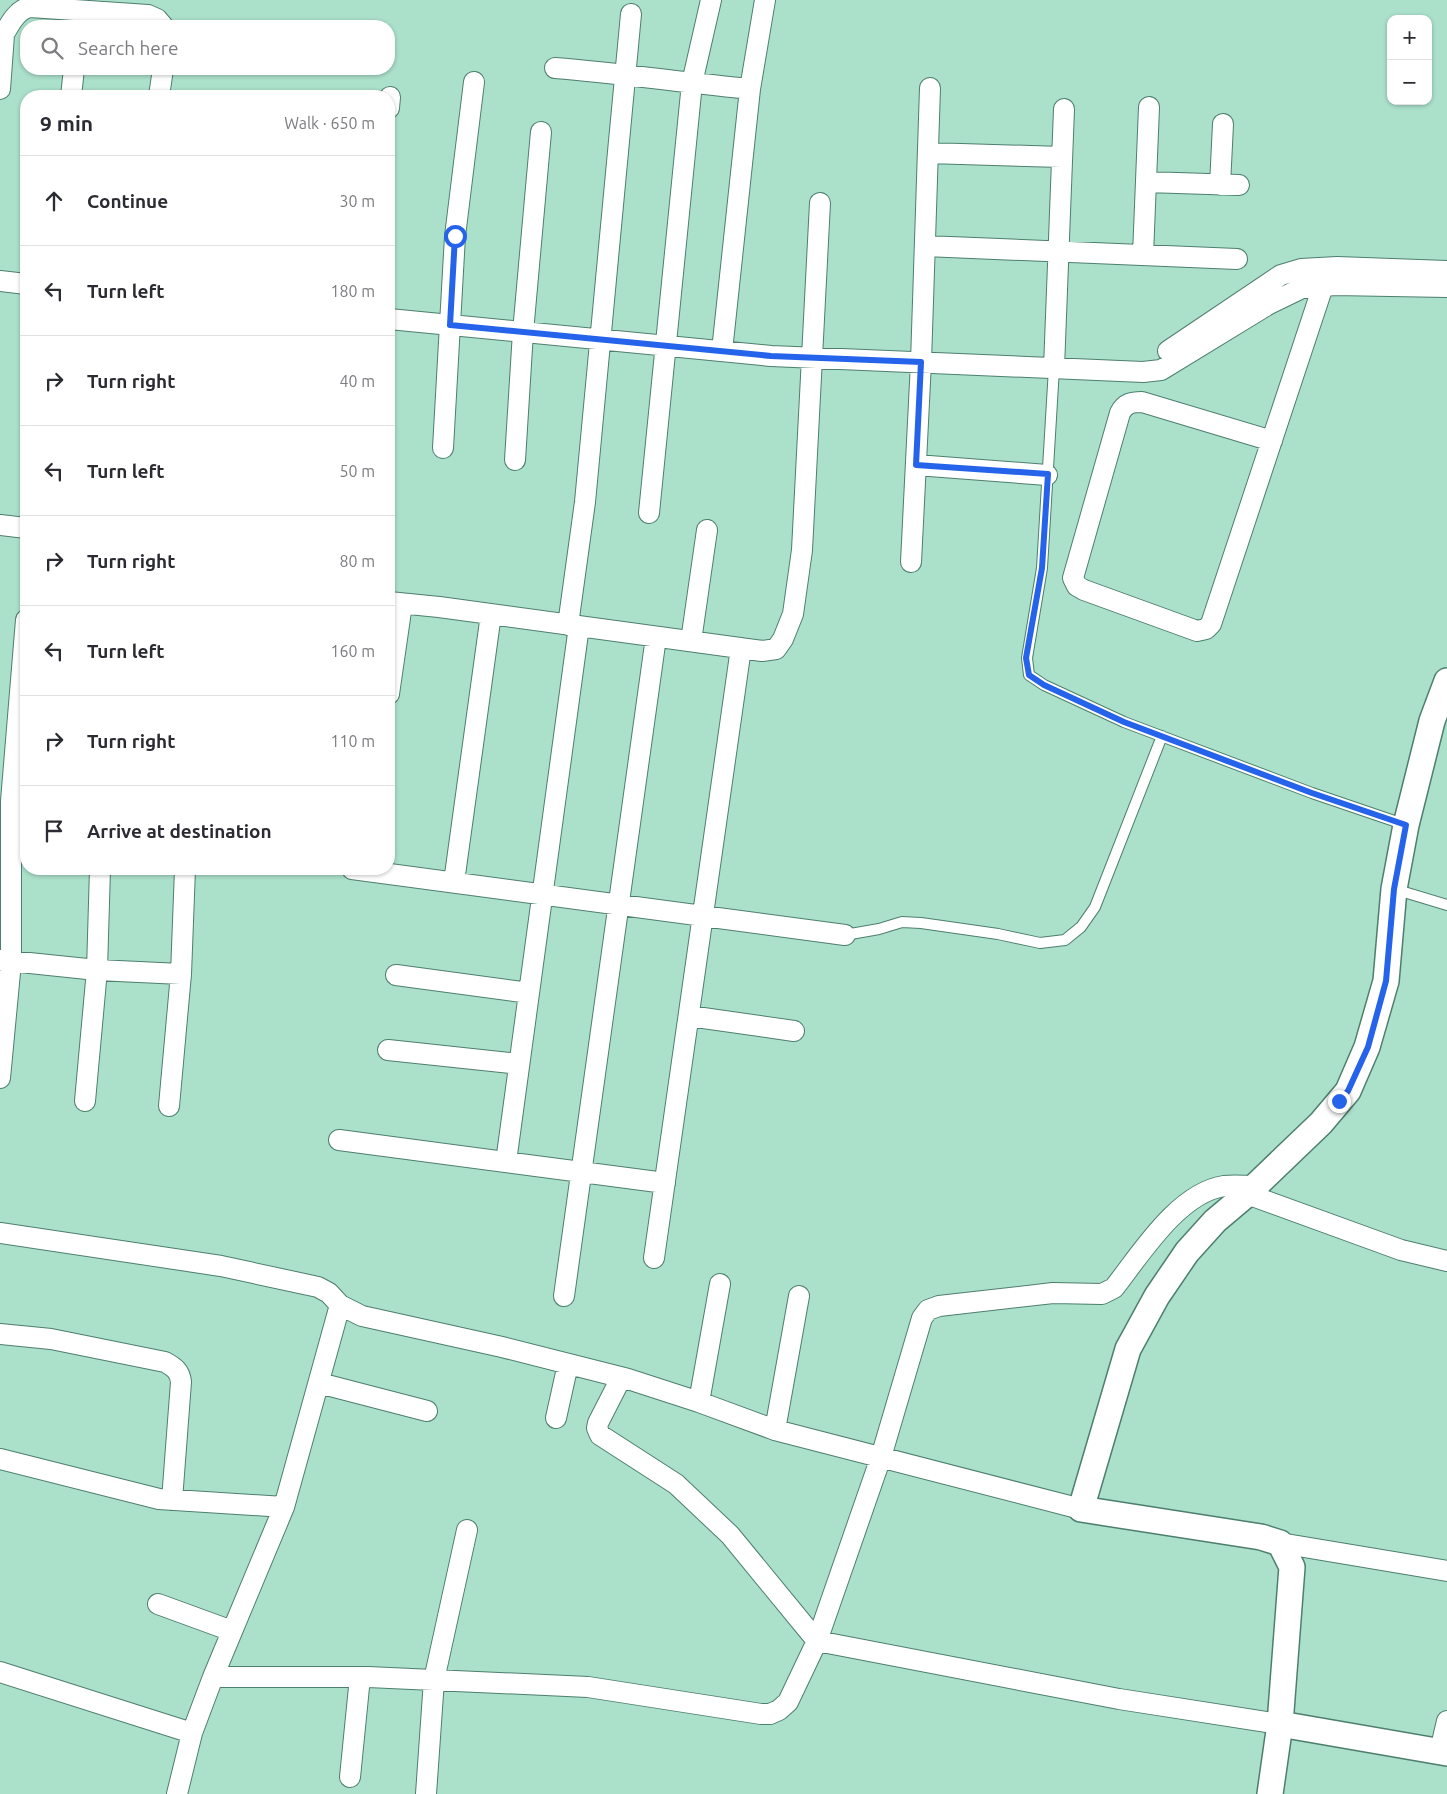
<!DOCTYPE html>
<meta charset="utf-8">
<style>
body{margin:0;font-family:Ubuntu,sans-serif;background:#f2f2f3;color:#2b2b33}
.controls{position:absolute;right:15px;top:15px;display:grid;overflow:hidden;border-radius:10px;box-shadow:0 1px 4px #0004}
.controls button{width:45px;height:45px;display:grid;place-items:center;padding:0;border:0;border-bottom:1px solid #e1e1e2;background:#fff;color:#2b2b33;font:25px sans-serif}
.stop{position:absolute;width:15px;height:15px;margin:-11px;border:4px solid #2563eb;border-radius:50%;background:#fff}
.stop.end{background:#2563eb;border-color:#fff;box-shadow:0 1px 5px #0008}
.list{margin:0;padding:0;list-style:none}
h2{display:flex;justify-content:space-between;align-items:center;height:65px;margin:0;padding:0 20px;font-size:21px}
h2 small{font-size:16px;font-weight:400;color:#7c7c81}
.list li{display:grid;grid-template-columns:32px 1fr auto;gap:15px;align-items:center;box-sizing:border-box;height:90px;padding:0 20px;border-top:1px solid #e1e1e2}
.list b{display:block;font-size:19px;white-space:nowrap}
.list em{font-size:16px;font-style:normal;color:#7c7c81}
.icon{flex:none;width:28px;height:28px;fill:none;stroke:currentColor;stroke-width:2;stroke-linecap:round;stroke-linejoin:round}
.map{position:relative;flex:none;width:1447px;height:1794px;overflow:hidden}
.search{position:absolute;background:#fff;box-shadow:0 1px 4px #0004;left:20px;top:20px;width:375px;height:55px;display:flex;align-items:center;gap:12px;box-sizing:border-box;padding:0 18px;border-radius:20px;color:#7c7c81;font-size:19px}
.panel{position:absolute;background:#fff;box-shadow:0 1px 4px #0004;left:20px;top:90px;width:375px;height:785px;border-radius:20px}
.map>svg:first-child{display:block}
</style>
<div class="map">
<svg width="1447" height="1794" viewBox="0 0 1447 1794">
<rect width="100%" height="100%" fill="#abe0cb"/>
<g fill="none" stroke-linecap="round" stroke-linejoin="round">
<defs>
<path id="service" d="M1054,368L1042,568L1027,658L1029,675L1044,685L1124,722L1312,793L1406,825
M1394,889L1447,905
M845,935L879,929L902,922L921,923L998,934L1040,943L1065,940L1081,927L1095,907L1162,736"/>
<path id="minor" d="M0,41C8,28 15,10 30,7L148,15L157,19L163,26
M555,68C620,73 685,83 750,89
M0,89L4,35
M71,96L74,69
M159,96L163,69
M389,108L390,97
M928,153L1062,157
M1146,182L1239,185
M1220,185L1223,124
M925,246L1237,259
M1143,255L1149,107
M0,281L26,284
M389,319L771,356L1143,372L1161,370L1269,304L1302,288L1335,285L1447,287
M722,351L750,89L765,0
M1168,351L1281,275L1301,269L1337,267L1447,271
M1054,368L1064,109
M1272,441L1142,402C1132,402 1125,403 1120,413L1073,578L1077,586L1084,590L1197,631L1206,629L1211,624L1323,286
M443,448L455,236L474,82
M515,460L523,332L541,132
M916,465L1047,475
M649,513L692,83L711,0
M0,525L26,528
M911,562L921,362L930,88
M389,602L439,607L762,651L776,649L783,639L793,614L802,550L820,203
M568,625L585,502L631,14
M691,641L707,530
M389,694L402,604
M352,869L845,935
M454,882L491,614
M0,960L97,970L181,974
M396,975L529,993
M689,1016L794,1031
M388,1050L519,1064
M0,1078L11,962V801L26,620
M85,1101L97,970L100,869
M169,1106L181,974L185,869
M339,1140L665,1183
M506,1162L579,626
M1247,1194L1401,1250L1447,1261
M0,1233L221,1266L318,1287L329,1293L340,1305
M654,1258L741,648
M564,1296L656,637
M0,1334L51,1339L165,1362C174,1367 180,1371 181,1382L172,1500
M621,1378L598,1423L597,1428L600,1435L676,1484L730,1535L817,1641L1119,1699L1280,1724
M319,1383L427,1411
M699,1402L720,1284
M556,1418L568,1364
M775,1430L799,1296
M0,1459L159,1499L284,1507
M1280,1543L1447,1571
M158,1604L232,1631
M0,1672L192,1733
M213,1677H368L588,1687L761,1714H770L779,1710L788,1702L817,1641L881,1457L922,1318L928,1310L939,1306L1053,1293L1102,1294L1114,1288C1140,1255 1178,1193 1224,1186C1234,1185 1245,1186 1255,1186
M1440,1751L1447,1721
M350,1777L360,1677
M177,1794L192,1733L213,1677L284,1507L340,1305L362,1316L502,1347L628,1379L699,1402L775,1430L1081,1509
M426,1794L434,1680L467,1530"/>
<path id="tertiary" d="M1447,681L1432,721L1406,825L1394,889L1386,981L1367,1047L1348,1091L1321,1123L1247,1194L1215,1221L1187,1252L1157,1296L1128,1349L1081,1509L1261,1537L1280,1543L1292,1567L1280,1724L1447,1753
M1270,1794L1280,1724"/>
</defs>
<use href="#service" stroke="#4d7f6d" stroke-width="12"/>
<use href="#minor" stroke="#4d7f6d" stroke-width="22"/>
<use href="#tertiary" stroke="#4d7f6d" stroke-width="28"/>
<use href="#service" stroke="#fff" stroke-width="10"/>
<use href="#minor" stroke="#fff" stroke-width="20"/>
<use href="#tertiary" stroke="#fff" stroke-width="25"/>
</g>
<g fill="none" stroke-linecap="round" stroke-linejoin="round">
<path stroke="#2563eb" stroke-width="6" d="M455,236L450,325L771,356L921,362L916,465L1048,474L1042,568L1026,658L1029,675L1044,685L1124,722L1312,793L1406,825L1394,889L1386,981L1368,1047L1348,1091L1339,1101"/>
</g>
</svg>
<div class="controls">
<button>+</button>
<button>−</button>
</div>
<div class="stop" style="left:455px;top:236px"></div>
<div class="stop end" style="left:1339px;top:1101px"></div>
<div class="search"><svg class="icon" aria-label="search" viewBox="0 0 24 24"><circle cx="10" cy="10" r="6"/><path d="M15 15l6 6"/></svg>Search here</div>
<section class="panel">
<h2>9 min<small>Walk · 650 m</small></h2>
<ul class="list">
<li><svg class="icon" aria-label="ahead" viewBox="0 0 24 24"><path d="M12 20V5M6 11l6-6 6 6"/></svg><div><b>Continue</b></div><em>30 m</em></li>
<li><svg class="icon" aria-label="left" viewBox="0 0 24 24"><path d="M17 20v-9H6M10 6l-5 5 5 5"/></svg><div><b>Turn left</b></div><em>180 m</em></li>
<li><svg class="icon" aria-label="right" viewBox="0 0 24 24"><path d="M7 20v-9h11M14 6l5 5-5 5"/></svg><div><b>Turn right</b></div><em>40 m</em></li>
<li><svg class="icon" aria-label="left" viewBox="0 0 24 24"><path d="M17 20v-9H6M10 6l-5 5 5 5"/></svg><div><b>Turn left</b></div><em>50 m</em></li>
<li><svg class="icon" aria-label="right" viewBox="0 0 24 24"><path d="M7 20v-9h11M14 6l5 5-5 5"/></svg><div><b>Turn right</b></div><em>80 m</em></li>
<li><svg class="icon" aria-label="left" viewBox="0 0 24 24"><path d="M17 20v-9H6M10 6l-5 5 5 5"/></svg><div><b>Turn left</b></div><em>160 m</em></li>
<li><svg class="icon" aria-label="right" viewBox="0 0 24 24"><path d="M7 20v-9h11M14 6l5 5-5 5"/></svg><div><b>Turn right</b></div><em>110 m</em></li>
<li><svg class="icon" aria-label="arrive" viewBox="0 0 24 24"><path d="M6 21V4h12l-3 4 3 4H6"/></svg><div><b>Arrive at destination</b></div></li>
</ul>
</section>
</div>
